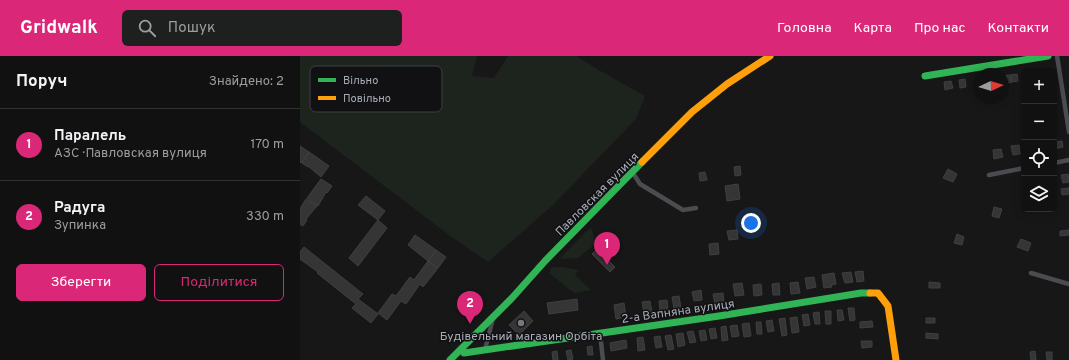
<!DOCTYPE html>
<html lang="uk">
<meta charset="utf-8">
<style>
body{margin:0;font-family:Overpass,sans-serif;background:#1e1f1f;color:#f1f3f6}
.controls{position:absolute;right:12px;top:12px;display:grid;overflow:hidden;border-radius:6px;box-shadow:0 2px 10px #0003}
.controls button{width:36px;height:36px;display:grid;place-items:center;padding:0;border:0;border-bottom:1px solid #303131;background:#111;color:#f1f3f6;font:20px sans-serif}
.compass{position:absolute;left:673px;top:12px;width:36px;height:36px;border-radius:50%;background:#111;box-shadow:0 2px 10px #0003;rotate:86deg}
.you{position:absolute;left:451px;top:167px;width:14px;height:14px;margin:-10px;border:3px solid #fff;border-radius:50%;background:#1a73e8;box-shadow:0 0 0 6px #1a73e833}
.badge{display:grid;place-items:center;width:26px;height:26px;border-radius:50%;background:#db2777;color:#fff;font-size:13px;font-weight:700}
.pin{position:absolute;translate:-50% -33px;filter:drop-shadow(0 1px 2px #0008)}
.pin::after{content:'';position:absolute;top:21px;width:14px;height:12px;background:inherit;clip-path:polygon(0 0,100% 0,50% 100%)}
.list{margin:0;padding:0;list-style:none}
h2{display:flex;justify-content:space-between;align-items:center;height:52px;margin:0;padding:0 16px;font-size:17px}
h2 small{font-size:13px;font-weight:400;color:#9c9d9f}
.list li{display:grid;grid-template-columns:26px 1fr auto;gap:12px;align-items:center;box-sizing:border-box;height:72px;padding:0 16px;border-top:1px solid #303131}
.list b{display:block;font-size:15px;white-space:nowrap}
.list p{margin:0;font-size:13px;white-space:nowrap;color:#9c9d9f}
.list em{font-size:13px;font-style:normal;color:#9c9d9f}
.actions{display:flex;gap:8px;padding:12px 16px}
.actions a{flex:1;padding:9px 0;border:1px solid #db2777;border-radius:6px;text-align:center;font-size:14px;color:#db2777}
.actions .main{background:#db2777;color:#fff}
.icon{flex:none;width:22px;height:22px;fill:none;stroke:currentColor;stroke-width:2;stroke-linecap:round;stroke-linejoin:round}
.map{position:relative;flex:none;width:769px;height:304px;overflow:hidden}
header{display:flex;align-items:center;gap:24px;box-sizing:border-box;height:56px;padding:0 20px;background:#db2777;color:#fff}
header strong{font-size:19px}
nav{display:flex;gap:22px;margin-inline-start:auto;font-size:14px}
.search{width:280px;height:36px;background:#1e1f1f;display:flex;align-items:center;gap:10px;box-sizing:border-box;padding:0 14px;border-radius:6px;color:#9c9d9f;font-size:15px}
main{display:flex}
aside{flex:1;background:#111}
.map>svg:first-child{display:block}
</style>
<header>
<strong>Gridwalk</strong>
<div class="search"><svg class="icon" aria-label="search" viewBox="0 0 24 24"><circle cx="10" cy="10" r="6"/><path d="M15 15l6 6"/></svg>Пошук</div>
<nav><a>Головна</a><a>Карта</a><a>Про нас</a><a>Контакти</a></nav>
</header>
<main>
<aside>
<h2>Поруч<small>Знайдено: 2</small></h2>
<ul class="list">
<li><span class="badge">1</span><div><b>Паралель</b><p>АЗС · Павловская вулиця</p></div><em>170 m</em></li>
<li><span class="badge">2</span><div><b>Радуга</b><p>Зупинка</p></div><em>330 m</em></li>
</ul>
<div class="actions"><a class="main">Зберегти</a><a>Поділитися</a></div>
</aside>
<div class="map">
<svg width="769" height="304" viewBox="0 0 769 304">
<rect width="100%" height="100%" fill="#171717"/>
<path fill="#1d241e" d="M0,0H177L172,20L194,22L208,0H276L297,13L345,40L336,63L254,148L188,206L153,182L0,66Z
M291,171L295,185L294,189L278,202L262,203L261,201Z
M252,211H262L279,214L275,219L291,234L274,237L250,218V214Z"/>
<path fill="#353536" stroke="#3f4043" d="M717,18L718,25L712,26L710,19Z
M710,19L712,26L703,28V20Z
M665,23L666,31L660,32L659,24Z
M651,25L653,32L645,34L644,26Z
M762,85L763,91L754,93V86Z
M719,89L720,98L713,99L711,90Z
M0,90L9,96L1,107L0,106Z
M701,93L703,101L694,103L693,94Z
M9,96L29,110L21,121L8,110V111L2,107Z
M440,110L441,119L435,120L434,111Z
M648,113L657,118L653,126L643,122Z
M405,116L407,124L400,125L399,117Z
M768,118L769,126L763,127L761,119Z
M21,123L32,130L27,137L26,136L18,150L7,142Z
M438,128L440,143L427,145L425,130Z
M769,132V138L762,139L761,133Z
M66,140L85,155L78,164L58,149Z
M6,143L17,150L6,163L7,164L3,170L0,168V153Z
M694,151L702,153L699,162L692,160Z
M78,164L87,172L58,210L49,202Z
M437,174L438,183L429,184L427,175Z
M769,174V179L760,180V175Z
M657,178L664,181L662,189L654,187Z
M115,179L136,194L128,205L108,189Z
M721,183L731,187L728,195L717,191Z
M418,187L419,198L410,199L409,188Z
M4,191L63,238L58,243L78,258L71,267L52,252L56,248L17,217L18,216L0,203V196Z
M297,193L307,203L302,208L292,198Z
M136,194L146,201L138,212L128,205Z
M307,203L315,211L310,216L302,208Z
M128,205L138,212L123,231L120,228L106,248L101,245L87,264L78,257L92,238L96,240L110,221L114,224Z
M563,215L564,225L557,226L555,216Z
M551,216L553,226L545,227L542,217Z
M534,217L536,228L531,229L532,231L524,232L522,219Z
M514,221L516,231L507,233L505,222Z
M498,226L500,237L491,238L490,227Z
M629,226L640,227V232H629Z
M442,227L444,239L435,240L433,228Z
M479,227L480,239H473L472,228Z
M461,228L462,239L454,240L453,229Z
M401,234L402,244L394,245L392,236Z
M423,237L424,246L415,248L413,238Z
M379,240L381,252L374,253L372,241Z
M277,243L278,254L249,258L247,247Z
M367,244L368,254L360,255L359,245Z
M350,245L352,256L344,257L342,246Z
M324,247L326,261L316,263L314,249Z
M548,252H554L555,264L550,265Z
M537,254H542L544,264L538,265Z
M224,255L233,265L219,279L209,269Z
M525,255H531V268H526Z
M519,256L520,268H515L513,257Z
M508,258L510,269L504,270L502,259Z
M497,261L499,276L492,277L490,262Z
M485,262L487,279L482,280L479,263Z
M626,262H635V267H626Z
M472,264L474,275L468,276L466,265Z
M572,265L573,271L560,272V266Z
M456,266H461L462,278H457Z
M449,267L451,280L444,281L442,268Z
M437,269L439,280L432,281L430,270Z
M426,270L428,284L422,285L421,271Z
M415,272L417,282L411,283L409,273Z
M405,274L407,284L401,285L399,275Z
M393,275L396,286L390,287L387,276Z
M383,277L385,289L378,291L376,278Z
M626,277L638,278V283L626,282Z
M371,279L374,293L368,294L365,280Z
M360,280L362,291L356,292L354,281Z
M343,281L345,294L338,295L337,282Z
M326,284L327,292L311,295L310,287Z
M561,285H572V291L562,292Z
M292,290L293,299H288L287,291Z
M271,294L273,303L268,304L266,295Z
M257,295L258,304H253L252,296Z
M735,295L736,304H731L730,296Z
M746,296H752V304H747Z"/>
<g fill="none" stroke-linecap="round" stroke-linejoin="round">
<path stroke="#4b4c50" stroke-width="4.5" d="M757,0L769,76
M754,107L769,104
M333,117L340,128L383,154L396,152
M689,119L724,112
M731,217L769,228
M300,277L303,304
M185,294L193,262"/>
<path stroke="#30b455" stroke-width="7" d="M625,20L748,0
M164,297L419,260L561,237H570
M150,304L212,242L245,205L342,106"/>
<path stroke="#ff9f0a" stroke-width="7" d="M342,106L392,56L427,28L470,0
M570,237H578L588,250L596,304"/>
</g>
<circle fill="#757880" stroke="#111113" stroke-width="1.5" cx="221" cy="267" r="4"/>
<g text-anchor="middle" stroke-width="3" stroke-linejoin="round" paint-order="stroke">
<g font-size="12" fill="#a8adb8" stroke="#111113">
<text transform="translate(297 138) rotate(-45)" y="4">Павловская вулиця</text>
<text transform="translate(378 255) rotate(-8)" y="4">2-а Вапняна вулиця</text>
</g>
<g font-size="12" fill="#a8adb8" stroke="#111113">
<text x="221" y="284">Будівельний магазин Орбіта</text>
</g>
</g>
<rect x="10" y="10" width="132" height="46" rx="6" fill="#111113" stroke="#3e4045" stroke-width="1"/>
<rect x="18" y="22" width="18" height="4" fill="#30b455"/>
<rect x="18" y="40" width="18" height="4" fill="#ff9f0a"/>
<g font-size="11" fill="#a8adb8">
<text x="43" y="28">Вільно</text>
<text x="43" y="46">Повільно</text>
</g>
</svg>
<div class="controls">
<button>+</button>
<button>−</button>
<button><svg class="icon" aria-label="locate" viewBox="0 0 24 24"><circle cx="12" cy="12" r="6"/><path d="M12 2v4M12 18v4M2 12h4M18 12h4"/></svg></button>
<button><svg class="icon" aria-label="layers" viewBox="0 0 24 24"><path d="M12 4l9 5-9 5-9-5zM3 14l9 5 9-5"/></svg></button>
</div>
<svg class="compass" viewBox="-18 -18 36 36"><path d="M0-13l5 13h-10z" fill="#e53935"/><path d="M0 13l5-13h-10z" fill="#9c9d9f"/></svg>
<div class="you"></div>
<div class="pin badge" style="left:307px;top:209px">1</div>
<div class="pin badge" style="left:170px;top:268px">2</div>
</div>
</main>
